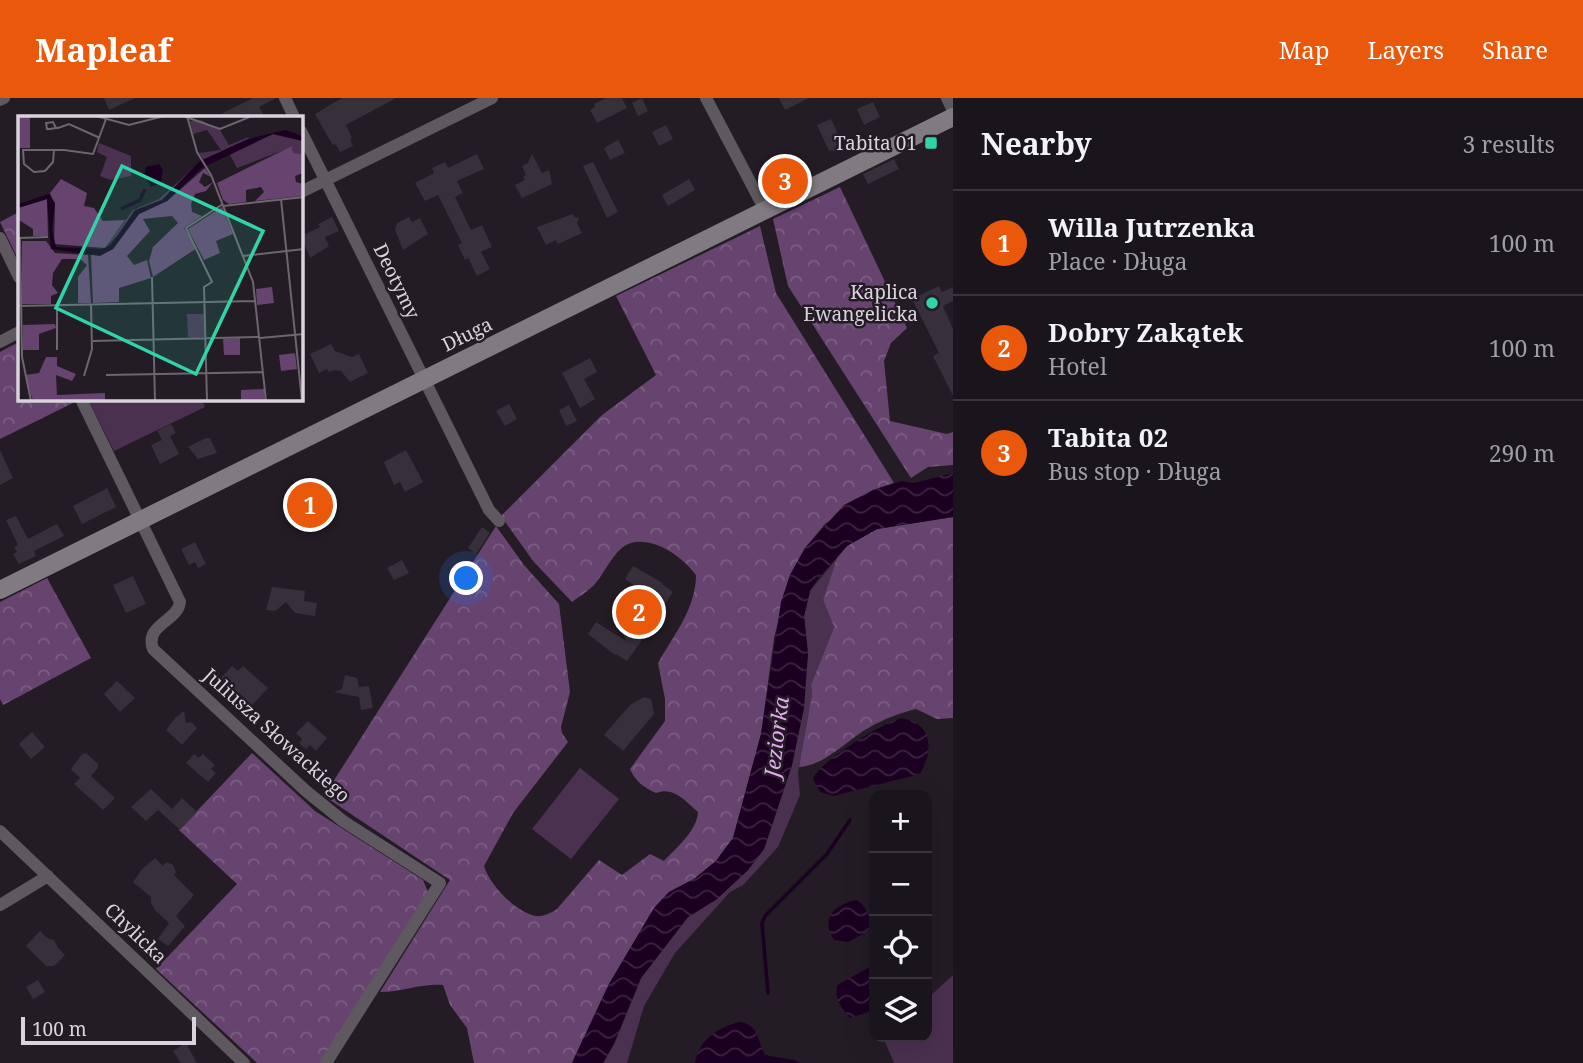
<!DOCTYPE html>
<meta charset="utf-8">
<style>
body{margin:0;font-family:"Noto Serif",serif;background:#272229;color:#f1f3f6}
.controls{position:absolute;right:21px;bottom:21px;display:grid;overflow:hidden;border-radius:14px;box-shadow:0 7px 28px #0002}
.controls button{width:63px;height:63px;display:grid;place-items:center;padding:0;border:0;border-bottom:2px solid #38343b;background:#1a151c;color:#f1f3f6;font:35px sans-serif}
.scale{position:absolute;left:21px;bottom:18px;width:175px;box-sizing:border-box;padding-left:7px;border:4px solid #d9d4db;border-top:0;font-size:19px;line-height:24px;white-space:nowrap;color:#d9d4db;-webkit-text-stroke:5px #231c25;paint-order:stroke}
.you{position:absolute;left:467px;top:481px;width:24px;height:24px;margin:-18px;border:5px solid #fff;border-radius:50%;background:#1a73e8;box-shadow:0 0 0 10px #1a73e833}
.badge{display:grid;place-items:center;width:46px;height:46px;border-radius:50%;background:#ea580c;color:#fff;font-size:23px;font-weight:700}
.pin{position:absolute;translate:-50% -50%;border:4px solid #fff;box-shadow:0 2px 7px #0006}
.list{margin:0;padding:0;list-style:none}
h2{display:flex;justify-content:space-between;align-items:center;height:91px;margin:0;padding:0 28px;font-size:30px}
h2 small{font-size:23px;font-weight:400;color:#9f9fa3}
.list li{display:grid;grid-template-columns:46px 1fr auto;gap:21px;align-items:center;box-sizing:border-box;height:105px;padding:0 28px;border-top:2px solid #38343b}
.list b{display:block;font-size:26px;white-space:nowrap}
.list p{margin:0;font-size:23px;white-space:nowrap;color:#9f9fa3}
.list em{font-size:23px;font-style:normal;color:#9f9fa3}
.icon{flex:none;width:38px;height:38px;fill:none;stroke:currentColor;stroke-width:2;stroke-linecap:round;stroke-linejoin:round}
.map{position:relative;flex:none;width:953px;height:965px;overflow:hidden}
header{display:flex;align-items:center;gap:42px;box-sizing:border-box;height:98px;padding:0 35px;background:#ea580c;color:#fff}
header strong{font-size:33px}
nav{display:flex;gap:38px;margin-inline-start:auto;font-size:24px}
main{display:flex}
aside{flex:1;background:#1a151c}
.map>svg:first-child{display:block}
</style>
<header>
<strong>Mapleaf</strong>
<nav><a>Map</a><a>Layers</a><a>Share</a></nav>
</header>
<main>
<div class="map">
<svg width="953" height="965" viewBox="0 0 953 965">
<defs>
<pattern id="forest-crowns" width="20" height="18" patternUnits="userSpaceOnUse" patternTransform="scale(1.75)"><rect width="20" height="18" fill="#674370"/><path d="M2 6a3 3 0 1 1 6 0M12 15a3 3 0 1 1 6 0" fill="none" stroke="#7c5d84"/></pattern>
<pattern id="water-waves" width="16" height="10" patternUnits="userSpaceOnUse" patternTransform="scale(1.75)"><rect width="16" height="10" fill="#1b0021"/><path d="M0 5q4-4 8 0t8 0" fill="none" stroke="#3c2441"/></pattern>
</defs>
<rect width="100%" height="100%" fill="#231c25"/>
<path fill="#4a3150" d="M88,301H201L205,309L114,353Z
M837,460L823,502L834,529L811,587L812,596L798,675L800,697L778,749L743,787L730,794L675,855L644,908L627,965H603L614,946L641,880L688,819L717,801L748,772L764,751L792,667L808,556L804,518L810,493Z
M580,670L619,701L571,761L532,731Z
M953,877V965H894L883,939H927V901Z"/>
<path fill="url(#forest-crowns)" d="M840,89L907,230L891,245L884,263L890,323L947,336L953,334V367L928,369L911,380L788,188L773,121Z
M19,114V163L0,124Z
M760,128L776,195L894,385L873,392L825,426L805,450L790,477L774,540L761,636L733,740L716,763L694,781L669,794L654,810L609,886L572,965H474L467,930L450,907L443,887C421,885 402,894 380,894L450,782L324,698L496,428L524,467L559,506L570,594L561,629L562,635L568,644L513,715L484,768C489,786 516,815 536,818C543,819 551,815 557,811L599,762L622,777L650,756L664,763C676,750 697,733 698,714C685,703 674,688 656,695C644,690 635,683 630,671L665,623V601L658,565C674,537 696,510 696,477C686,464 673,453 657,447C618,434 615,462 594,487C588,493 579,499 572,504L533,463L501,418L602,317L656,277L616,198Z
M19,244V301H71L73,305L0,341V254Z
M953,419V620L937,621L916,611C900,615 884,621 870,629C846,642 827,667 799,669L812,596L811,587L834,529L823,502L837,460L847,448L877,431Z
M47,480L91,560L3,607L0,601V504Z
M252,655L315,713L423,782L428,794L320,965H257L156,871L237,786L179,732Z"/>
<path fill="url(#water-waves)" d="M953,375V419L877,431L847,448L816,483L810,493L804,518L808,556L804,610L792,667L764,751L748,772L717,801L688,819L641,880L614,946L603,965H572L609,886L654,810L669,794L694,781L716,763L733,740L761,636L781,504L790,477L805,450L844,407L873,392L901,383L914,385Z
M901,620C933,625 934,652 920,676L833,698L820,694L813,681C818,664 883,625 901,620Z
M857,802C866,808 872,821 870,832L848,844L834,842C820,821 834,806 857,802Z
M874,867V912L850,920C841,910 834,900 837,887Z
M739,924C759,926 757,942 765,957L794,962L801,965H695C700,941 717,930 739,924Z"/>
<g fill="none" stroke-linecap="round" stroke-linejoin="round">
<path stroke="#1b0021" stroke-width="3.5" d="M768,895L762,825L765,818L827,756L850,722"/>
</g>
<path fill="#372f39" d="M104,0H135L109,12Z
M253,0H276L259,9L263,16L256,19H215Z
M342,0H396L346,27L352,40L350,41L353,48L340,54L336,47L332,46L315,16Z
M606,0H622L627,10L597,25L590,12L595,9L594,6Z
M642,0L648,13L638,18L632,5Z
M779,0H809L785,12Z
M873,4L880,19L864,27L857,11Z
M831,21L843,47L839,49L838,55L832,52L829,53L817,27Z
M666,27L673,41L659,48L652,34Z
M618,42L625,55L610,62L604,50Z
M477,56L484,71L457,83L463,95L455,99L471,132L482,127L492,149L481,154L490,171L477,178L468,160L465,162L458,147L462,145L438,97L425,103L415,85L434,75L432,70L445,64L448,70Z
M532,56L542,75L549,72L552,86L522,100L515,87L525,82L523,79L526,77L522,68L528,65Z
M894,61L899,71L868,86L863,76Z
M593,64L618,114L607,120L583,68Z
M689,81L695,92L668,108L662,97Z
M573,116L574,119L579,120L577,125L582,135L558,146L556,142L546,147L537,129Z
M332,119L339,133L325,139L329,148L310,160L301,138L320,129L318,126Z
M409,119L412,124L420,120L428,136L403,152L395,132L397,125Z
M939,188L942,194L953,189V203L943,208L953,231V298L933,258L939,255L912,201Z
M331,246L335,253L352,259L359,256L368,275L350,284L341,273L333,272L329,274L327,271L319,275L310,256Z
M590,260L597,274L584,281L595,301L580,310L562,275Z
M509,306L517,321L505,328L496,313Z
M569,307L577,323L566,328L559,312Z
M171,326L176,335L170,338L179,356L160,366L151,347L162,342L157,333Z
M206,340H210L217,355L198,361L188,349Z
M0,352L13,380L0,387Z
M406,352L423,384L405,394L400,384L394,387L384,364Z
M107,390L116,409L82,426L73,408Z
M322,391L324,395L328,392L333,401L328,403L330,407L297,423L295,419L291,421L287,413L291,411L290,407L297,403L295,399L305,394L310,397Z
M16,418L28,441L57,426L64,438L34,453L36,458L19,466L13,456L17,454L14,449L18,447L6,422Z
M482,429L490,435L476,456L468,450Z
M195,444L206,466L198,470L195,464L189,467L181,451Z
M402,462L409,475L394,482L387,470Z
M633,468L663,485L662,486L673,494L656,519L658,520L627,563L616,556L615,557L588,536L596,524L626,543L618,522L619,508L628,501L647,496L625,481Z
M133,478L146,506L126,515L113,487Z
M272,489L305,493L304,503L317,505L315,518L295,515L286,504L275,513L266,512Z
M232,568L238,573L243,568L268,590L252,607L239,595L236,597L219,582Z
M345,577L357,580L359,589L369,588L373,610L361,612L359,599L334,594L342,591Z
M117,583L135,600L120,614L104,596Z
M644,599L651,601L654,616L623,653L604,637L630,607Z
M184,613L186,625L191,624L197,630L182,647L166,632L175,620Z
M308,623L327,640L316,653L310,647L306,651L299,645L302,641L296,635Z
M32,634L45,649L31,661L19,646Z
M86,655L98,666V670L91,678L115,700L103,712L74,686L80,680L71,671L82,656Z
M194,656L199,660L203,656L215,667L211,671L216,675L208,684L186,665Z
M151,691L172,711L182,700L197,714L180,732L158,712L146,723L131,709Z
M155,760L163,768L166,764L173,767L176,774L174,777L194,797L176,818L185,828L168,848L158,841L169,825L155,812L151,805V799L133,784L143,770Z
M40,833L47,840L54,842L58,850L65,857L54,868H46L26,848Z
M38,882L45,894L33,901L26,889Z
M186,945L192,956L197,965H181L173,953Z"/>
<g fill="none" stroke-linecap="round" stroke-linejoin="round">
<path stroke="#5d595e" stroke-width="12" d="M285,0L294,19
M706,0L765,112
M947,0L953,13
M0,2L4,0
M301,33L489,412L499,423
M301,94L492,0
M0,140L19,179
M0,244L19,234
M81,301L180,504C178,523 144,527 153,551L306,693L343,723L440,785L326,965
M0,733L244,965
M0,807L48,778"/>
<path stroke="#807a81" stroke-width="18" d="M0,492L953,19"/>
</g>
<g fill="#31d4a9" stroke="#231c25" stroke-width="2.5">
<rect x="924" y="38" width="14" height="14" rx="3.5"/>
<circle cx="932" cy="205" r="7"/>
</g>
<g text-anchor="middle" stroke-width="5" stroke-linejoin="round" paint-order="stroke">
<g font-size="19" fill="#d9d4db" stroke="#231c25" text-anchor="end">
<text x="917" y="52">Tabita 01</text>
<text x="918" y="201">Kaplica<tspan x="918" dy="22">Ewangelicka</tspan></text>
</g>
<g font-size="19" fill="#d9d4db" stroke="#231c25">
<text transform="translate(397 183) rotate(64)" y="7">Deotymy</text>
<text transform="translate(467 236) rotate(-26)" y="7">Długa</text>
<text transform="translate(277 637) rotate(42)" y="7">Juliusza Słowackiego</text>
<text transform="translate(136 835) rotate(44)" y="7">Chylicka</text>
</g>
<g font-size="21" font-style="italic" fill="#e3aaf0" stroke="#231c25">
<text transform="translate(777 639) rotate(-83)" y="7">Jeziorka</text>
</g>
</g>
<g transform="translate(18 18)">
<rect width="285" height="285" fill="#231c25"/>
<path d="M183,4L202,14L211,29L228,22H235L186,44L181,37L203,34L189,14L175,18L172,5ZM255,18L285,25V38L275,37L274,31L219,52L211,37ZM81,27L113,40V60L92,64L82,60L89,41L79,36ZM181,47L144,84L128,90L87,132L115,94L141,83ZM169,198H186L187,221H170Z" fill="#4a3150"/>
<path d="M0,0H12V32H0ZM274,30L275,37L285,38V57L277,60L278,66L285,68V80L237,85L246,76L243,71L228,74V86L211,88L205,84L199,67ZM187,52L193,61L185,57L181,66L187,71L195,66L188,75L177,78L173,88L174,96L184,100L166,112L179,132L135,161L131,145L135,131L160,107L154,100L125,103L132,115L109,140L116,149L129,144L133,162L101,172V186L75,187L73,139L95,133L121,98L149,85ZM43,63L69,77L66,90L76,92L85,105L107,104L87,132L36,128L37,90L32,77ZM29,83L30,120H15V113L1,104L0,92ZM204,91L215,118L198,125L202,137L186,144L170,113ZM4,125H28L37,137L70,139L73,187H60V161L69,149L62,143H44L35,157L34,169L40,177L33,180V188H4ZM254,171L256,187L239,189L238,173ZM37,208L38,212L21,218V234H5V209ZM222,222V239H206L205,223ZM277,237L279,253L263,255L261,239ZM28,241H39V250L58,258L54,265L38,259L39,279L87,277V284L15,285L7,259L21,257ZM246,273L247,285H223V274Z" fill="#674370"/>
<path d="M267,14L285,20V25L255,18L184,52L149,85L121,98L95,133L82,140L33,133L29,83L0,92V88L31,78L37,87L34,113L38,131L84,133L93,129L117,94L144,84L182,45L230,23ZM141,48L145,54L142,68L133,71L126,60L128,51Z" fill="#1b0021"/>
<path fill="none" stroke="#1b0021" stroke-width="3.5" d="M103,93L122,84L127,73"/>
<path fill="none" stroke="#6c666e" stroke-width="2" d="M78,0L111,9L146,0M165,0L202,13L234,0M169,0L179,36L193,59L235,166L248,285M38,12L35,6L28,7L29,13H32L38,12H40L51,8L82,22M36,34L35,46L27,55L16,56L6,48L5,34H46L75,38L88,3M263,83L284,285M205,90L286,81M1,122L30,121M2,122L4,241L13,285M225,140L286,133M134,161L137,285M39,189V234M0,190L237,185M242,222L286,218M75,225L241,221M88,259L245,256M66,260L74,233L73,189M189,285L186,171L194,166L168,112L205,88"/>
<path fill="#31d4a9" fill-opacity="0.15" stroke="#31d4a9" stroke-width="3.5" d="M104,50L245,115L178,258L38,192Z"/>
<rect width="285" height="285" fill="none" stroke="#d9d4db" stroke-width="3.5"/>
</g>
</svg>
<div class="controls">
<button>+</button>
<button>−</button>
<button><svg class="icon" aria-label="locate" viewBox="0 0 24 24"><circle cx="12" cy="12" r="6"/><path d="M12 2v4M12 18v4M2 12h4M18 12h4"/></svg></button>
<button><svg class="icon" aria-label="layers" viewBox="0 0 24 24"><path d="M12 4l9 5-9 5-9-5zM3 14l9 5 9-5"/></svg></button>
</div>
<div class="scale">100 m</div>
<div class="you"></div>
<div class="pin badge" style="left:310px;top:407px">1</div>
<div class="pin badge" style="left:639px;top:514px">2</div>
<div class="pin badge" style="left:785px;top:83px">3</div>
</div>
<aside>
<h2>Nearby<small>3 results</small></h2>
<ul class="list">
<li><span class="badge">1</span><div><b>Willa Jutrzenka</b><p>Place · Długa</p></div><em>100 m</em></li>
<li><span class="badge">2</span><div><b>Dobry Zakątek</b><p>Hotel</p></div><em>100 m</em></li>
<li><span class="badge">3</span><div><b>Tabita 02</b><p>Bus stop · Długa</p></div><em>290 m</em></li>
</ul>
</aside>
</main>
